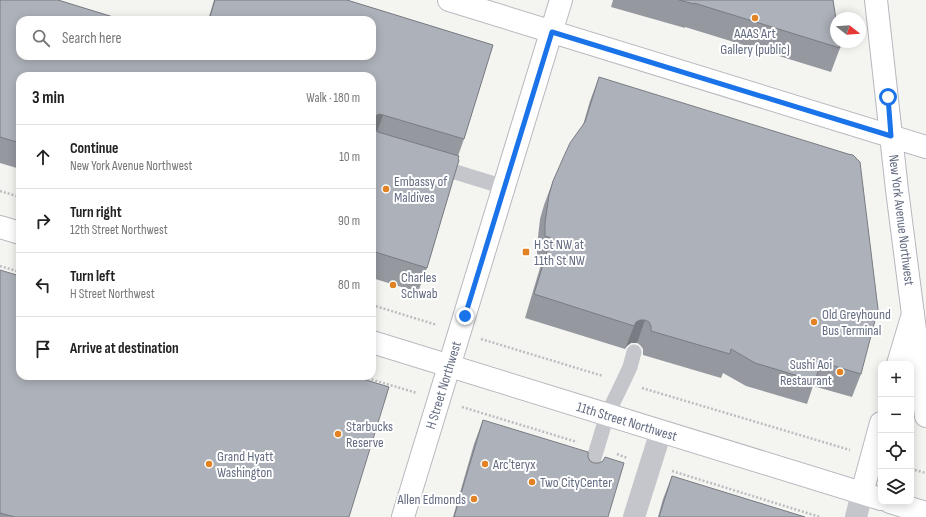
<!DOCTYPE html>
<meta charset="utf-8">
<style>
body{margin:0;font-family:"Sofia Sans Condensed",sans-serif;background:#f6f6f6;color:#222}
.controls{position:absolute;right:12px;bottom:12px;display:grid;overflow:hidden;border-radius:8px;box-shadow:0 2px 10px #0003}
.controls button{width:36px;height:36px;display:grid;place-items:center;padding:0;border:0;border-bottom:1px solid #e0e0e0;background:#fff;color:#222;font:20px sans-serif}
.compass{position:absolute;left:830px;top:12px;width:36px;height:36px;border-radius:50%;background:#fff;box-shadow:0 2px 10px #0003;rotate:107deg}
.stop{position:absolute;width:12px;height:12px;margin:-9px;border:3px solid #1a73e8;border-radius:50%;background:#fff}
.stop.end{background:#1a73e8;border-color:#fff;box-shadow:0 1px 4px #0008}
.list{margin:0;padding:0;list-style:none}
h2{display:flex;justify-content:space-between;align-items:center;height:52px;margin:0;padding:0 16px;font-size:17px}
h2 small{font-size:13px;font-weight:400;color:#767676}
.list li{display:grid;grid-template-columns:26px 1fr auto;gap:12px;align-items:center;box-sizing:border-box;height:64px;padding:0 16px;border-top:1px solid #e0e0e0}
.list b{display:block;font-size:15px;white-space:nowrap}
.list p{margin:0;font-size:13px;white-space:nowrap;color:#767676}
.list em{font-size:13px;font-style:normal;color:#767676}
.icon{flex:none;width:22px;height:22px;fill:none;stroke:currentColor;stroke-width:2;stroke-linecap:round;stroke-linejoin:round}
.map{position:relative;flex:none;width:926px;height:517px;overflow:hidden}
.search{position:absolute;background:#fff;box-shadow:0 2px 10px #0003;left:16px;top:16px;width:360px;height:44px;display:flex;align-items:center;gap:10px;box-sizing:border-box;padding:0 14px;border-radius:12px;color:#767676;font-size:15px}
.panel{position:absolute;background:#fff;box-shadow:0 2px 10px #0003;left:16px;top:72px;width:360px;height:308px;border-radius:12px}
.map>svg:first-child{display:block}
</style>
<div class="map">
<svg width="926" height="517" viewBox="0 0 926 517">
<rect width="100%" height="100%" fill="#f4f5f1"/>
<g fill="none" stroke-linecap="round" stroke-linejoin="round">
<defs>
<path id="secondary" d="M449,0L926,147
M0,227L20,233
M372,342L881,499
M898,364L913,314
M862,493L881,423
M890,502L926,513
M403,517L561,0"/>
<path id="primary" d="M876,0L897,190L926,416"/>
</defs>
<use href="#secondary" stroke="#b7b9bf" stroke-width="24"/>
<use href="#primary" stroke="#b5b7bd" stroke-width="24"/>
<path stroke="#bcbdc0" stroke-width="2.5" stroke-dasharray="2 2" stroke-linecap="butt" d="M0,191L20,197
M0,266L20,272
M372,305L437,325
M481,339L603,376
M360,376L417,393
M642,388L850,450
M462,407L577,442
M617,454L627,458
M911,469L926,473
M672,471L820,517"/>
<path stroke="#c5c6cb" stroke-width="15" d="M436,166L504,187
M588,478L607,415L623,382L630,367L634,352"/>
<path stroke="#c5c6cb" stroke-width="22" d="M634,517L661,431
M856,517L862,493"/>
<use href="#secondary" stroke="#fff" stroke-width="22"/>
<use href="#primary" stroke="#fff" stroke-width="22"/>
</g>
<path fill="#95989f" d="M0,0H58L123,20H20V56H372V20H208L214,0H347L493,45L464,139L458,156H459L458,159L459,160L427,268L418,292L372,278V76H20V169L0,163Z
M613,0H833L840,48L831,72L685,27V28L611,7Z
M599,77L861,374L852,397L813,386L807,404L746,386L723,373L721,378L643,355V349L640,345L637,343H631L627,346L625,349L525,318L542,261L537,260V246L540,219L544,205L553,181L583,125L590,101Z
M0,270L349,517H0Z
M483,420L588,457L608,517H453L474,444Z
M672,476L805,517H658L663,499Z"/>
<path fill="#797c82" d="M379,114L383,115L375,138H372V121L375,116Z
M640,320H645L637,343H631L627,346L625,349L634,326L636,322Z"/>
<path fill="#adb1b9" stroke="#797c82" d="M0,0H58L123,20H20V56H372V20H209L215,0H347L493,45L464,139L383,115L379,114L375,116L372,121V76H20V143L0,137Z
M679,0H833L836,19V42H839L840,48L694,3V4Z
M599,77L848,154L853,155L860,162L878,309L861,374L821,362L815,381L755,363L731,349L730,354L651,331V326L649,322L645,320H640L636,322L634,326L534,294L551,238L545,236V223L549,195L553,181L564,156L570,143L585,122Z
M372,126L374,129L378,132L459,156L458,159L459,160L427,268L372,251Z
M0,270L20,276V376H353L389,387L349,517H15L0,513Z
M483,420L588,452V457L590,461L594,463H599L603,461L605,457L624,463L608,517H454Z
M672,476L805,517H659Z"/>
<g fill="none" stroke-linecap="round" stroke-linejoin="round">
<path stroke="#1a73e8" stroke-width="5" d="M465,316L552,32L891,136L888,97"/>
</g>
<g fill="#e28323" stroke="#fff" stroke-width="1.5">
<circle cx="755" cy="18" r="4"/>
<circle cx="386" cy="189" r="4"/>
<rect x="522" y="248" width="8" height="8" rx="2"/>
<circle cx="393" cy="285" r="4"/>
<circle cx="814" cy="322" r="4"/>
<circle cx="840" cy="372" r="4"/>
<circle cx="338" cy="434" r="4"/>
<circle cx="209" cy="464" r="4"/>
<circle cx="485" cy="464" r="4"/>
<circle cx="532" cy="482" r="4"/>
<circle cx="474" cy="499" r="4"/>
</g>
<g text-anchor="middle" stroke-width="4" stroke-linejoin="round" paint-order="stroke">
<g font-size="14" fill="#646c82" stroke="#fff" text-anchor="start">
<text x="755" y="38" text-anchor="middle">AAAS Art<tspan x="755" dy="16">Gallery (public)</tspan></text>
<text x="394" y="186">Embassy of<tspan x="394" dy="16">Maldives</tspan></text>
<text x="534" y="249">H St NW at<tspan x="534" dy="16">11th St NW</tspan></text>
<text x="401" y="282">Charles<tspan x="401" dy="16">Schwab</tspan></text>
<text x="822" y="319">Old Greyhound<tspan x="822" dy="16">Bus Terminal</tspan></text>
<text x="832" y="369" text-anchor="end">Sushi Aoi<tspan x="832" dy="16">Restaurant</tspan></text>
<text x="346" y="431">Starbucks<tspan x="346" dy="16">Reserve</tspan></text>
<text x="217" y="461">Grand Hyatt<tspan x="217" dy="16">Washington</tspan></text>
<text x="493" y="469">Arc'teryx</text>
<text x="540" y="487">Two CityCenter</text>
<text x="466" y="504" text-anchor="end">Allen Edmonds</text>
</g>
<g font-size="14" fill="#646c82" stroke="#fff">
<text transform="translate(902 220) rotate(83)" y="5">New York Avenue Northwest</text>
<text transform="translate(443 385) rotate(-73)" y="5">H Street Northwest</text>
<text transform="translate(627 421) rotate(17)" y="5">11th Street Northwest</text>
</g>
</g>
</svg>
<div class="controls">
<button>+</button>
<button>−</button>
<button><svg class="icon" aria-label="locate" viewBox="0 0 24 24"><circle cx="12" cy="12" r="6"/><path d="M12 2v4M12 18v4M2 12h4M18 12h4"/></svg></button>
<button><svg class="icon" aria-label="layers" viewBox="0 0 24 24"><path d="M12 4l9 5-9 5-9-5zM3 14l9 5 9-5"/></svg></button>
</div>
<svg class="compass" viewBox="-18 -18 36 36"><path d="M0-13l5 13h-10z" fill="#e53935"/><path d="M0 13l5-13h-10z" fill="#767676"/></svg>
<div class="stop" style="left:888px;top:97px"></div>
<div class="stop end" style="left:465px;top:316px"></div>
<div class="search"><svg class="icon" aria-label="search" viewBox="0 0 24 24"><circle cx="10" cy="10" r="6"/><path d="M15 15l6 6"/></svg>Search here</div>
<section class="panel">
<h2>3 min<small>Walk · 180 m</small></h2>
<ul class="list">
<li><svg class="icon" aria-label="ahead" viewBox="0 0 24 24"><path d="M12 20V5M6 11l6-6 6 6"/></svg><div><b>Continue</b><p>New York Avenue Northwest</p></div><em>10 m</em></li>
<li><svg class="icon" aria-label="right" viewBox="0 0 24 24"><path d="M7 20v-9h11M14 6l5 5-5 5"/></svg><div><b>Turn right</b><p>12th Street Northwest</p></div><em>90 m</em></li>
<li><svg class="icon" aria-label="left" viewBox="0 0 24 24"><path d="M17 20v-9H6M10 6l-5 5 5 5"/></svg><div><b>Turn left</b><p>H Street Northwest</p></div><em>80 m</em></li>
<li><svg class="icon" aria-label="arrive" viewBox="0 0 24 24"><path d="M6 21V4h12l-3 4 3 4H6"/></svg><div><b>Arrive at destination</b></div></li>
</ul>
</section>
</div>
